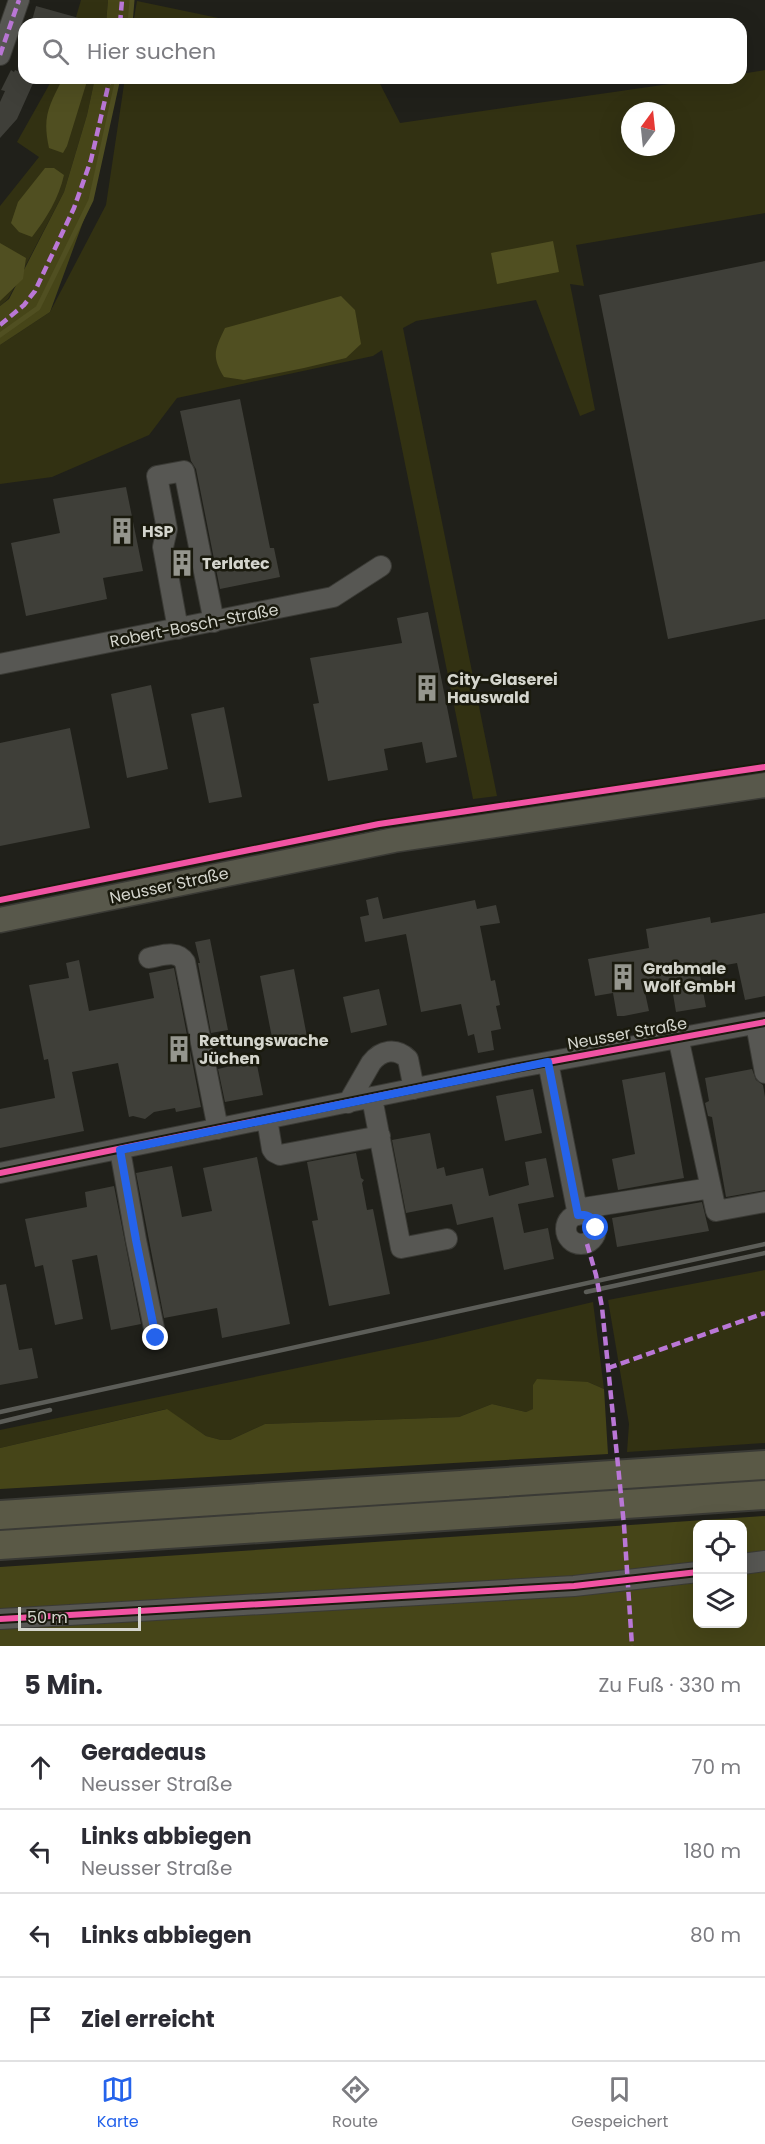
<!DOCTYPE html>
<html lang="de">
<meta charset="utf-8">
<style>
body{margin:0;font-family:Poppins,sans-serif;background:#f7f7f7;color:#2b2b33}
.controls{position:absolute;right:18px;bottom:18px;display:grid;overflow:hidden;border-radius:12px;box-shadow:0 6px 24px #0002}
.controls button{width:54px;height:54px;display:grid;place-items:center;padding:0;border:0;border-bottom:2px solid #e1e1e2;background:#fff;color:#2b2b33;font:30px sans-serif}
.compass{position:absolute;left:621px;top:102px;width:54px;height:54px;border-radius:50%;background:#fff;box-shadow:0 6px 24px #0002;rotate:15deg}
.scale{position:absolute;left:18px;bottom:15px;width:123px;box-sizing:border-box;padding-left:6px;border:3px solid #d4d5cd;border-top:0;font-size:16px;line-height:21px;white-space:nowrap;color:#d4d5cd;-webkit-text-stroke:4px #1a1a0e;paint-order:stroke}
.stop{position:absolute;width:18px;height:18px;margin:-14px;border:4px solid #2563eb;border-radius:50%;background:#fff}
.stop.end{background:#2563eb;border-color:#fff;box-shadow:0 2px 6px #0008}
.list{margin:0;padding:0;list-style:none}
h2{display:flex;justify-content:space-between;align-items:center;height:78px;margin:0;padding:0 24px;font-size:26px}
h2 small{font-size:20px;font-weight:400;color:#7c7c81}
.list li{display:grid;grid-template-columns:39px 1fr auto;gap:18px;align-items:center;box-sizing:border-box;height:84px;padding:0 24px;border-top:2px solid #e1e1e2}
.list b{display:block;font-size:22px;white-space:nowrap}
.list p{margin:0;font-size:20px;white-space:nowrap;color:#7c7c81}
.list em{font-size:20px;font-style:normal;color:#7c7c81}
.icon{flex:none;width:33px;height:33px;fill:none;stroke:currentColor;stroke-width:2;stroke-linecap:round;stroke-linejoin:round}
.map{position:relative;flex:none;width:765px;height:1646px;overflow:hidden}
.search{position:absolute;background:#fff;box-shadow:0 6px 24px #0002;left:18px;right:18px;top:18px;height:66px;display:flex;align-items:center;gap:15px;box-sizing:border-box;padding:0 21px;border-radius:18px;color:#7c7c81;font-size:22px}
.sheet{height:414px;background:#fff}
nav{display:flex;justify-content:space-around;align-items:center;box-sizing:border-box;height:84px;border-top:2px solid #e1e1e2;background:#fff;font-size:16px;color:#7c7c81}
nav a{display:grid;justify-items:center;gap:3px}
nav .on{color:#2563eb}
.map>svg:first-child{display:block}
</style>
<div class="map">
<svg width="765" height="1646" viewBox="0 0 765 1646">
<rect width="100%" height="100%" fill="#20201a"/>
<path fill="#323112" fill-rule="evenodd" d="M81,0H108L106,24H74Z
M137,1L247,24H133Z
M765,70V213L576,245L584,286L570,284L595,410L580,416L536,300L416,321L403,328L497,796L473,799L382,350L373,356L177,398L149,435L52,477L0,484V345L50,312L106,205L125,78H377L400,123L711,78H741V74ZM630,111H666V147H630Z
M53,78H95L87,115L64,192L8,299L0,306V206L39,157L17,142Z
M765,1270V1443L627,1452L629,1424L608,1300Z
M593,1302L604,1389L588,1382L533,1385L534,1409L526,1412L492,1404L459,1417L265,1424L230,1440H221L206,1436L166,1409L0,1448V1430L432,1340Z"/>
<path fill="#464518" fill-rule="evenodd" d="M108,0H132L130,24H106Z
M95,78H118L91,200L50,312L0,345V306L9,299L64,192L87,115Z
M537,1379L588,1382L604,1389L608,1454L0,1489V1448L167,1409L206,1436L221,1440H230L265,1424L459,1417L492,1404L526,1412L533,1409V1385Z
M765,1516V1646H0V1567ZM698,1524H742V1624H698Z"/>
<path fill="#504f21" d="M63,78H88L67,146L63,153L49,148C42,116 49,106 63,78Z
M45,168H54L64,175C59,198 46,219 32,237L19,232L11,223L18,202Z
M553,241L559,272L497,284L491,253Z
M0,243L26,258L23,279L0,301Z
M341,296L355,310L361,344L346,358L304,368L244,380L224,377C211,356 215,349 225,328Z"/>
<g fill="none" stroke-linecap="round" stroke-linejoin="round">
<path stroke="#504f21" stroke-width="5" d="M130,24L132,0
M0,335L38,308L91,200L118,78"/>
</g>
<path fill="#3f3f39" d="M36,6L86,20L85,24H31Z
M11,70L14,72L15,70L24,74V78L35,79L17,119L0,138V102L5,91L1,90Z
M765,261V619L668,639L599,295Z
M240,399L270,548H274L280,577L220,589L196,469L191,461L180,411Z
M126,487L143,571L103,578L107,599L26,616L11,543L60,533L53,499Z
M187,548L193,575L181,578L176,550Z
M428,612L457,757L426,763L422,742L384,749L388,770L328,781L313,704L319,703L310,658L402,643L397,618Z
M151,685L168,769L127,778L111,694Z
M224,707L242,797L209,803L191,714Z
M70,728L90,828L0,846V743Z
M378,897L383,919L475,900L477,909L496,905L500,923L480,926L491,981L495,980L500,1005L496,1006L501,1029L491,1031L494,1050L478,1053L474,1034L468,1036L461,1004L421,1012L406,934L365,942L360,917L369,915L366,900Z
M765,913V996L745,1000L737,963L699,970L706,1007L676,1012L671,982L644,988L649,1011L624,1016H617L613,993L595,996L588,959L649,948L646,929L710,917L711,923Z
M210,939L228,1030L211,1033L198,963H200L195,942Z
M79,960L89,1011L154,998L149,973L174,968L201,1107L176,1112L175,1108L154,1112L145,1119L133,1116L129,1117L118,1063L72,1072L84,1131L0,1148V1109L55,1098L48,1059L44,1060L29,985L69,978L66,963Z
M294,969L308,1042L274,1048L260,976Z
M379,989L387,1025L351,1033L343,997Z
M256,1060L263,1095L225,1102L218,1069Z
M752,1069L756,1080L763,1085L765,1097V1190L726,1197L712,1117L708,1116L705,1103L709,1101L705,1078Z
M665,1072L684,1178L618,1190L612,1159L635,1154L622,1080Z
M533,1089L542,1133L505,1141L496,1096Z
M430,1133L437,1169L444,1167L446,1176L483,1168L489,1196L529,1185L525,1162L546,1158L554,1197L518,1204L524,1233L548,1228L554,1259L504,1270L493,1217L457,1225L452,1204L406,1213L392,1140Z
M356,1153L361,1178L364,1180L362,1183L367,1210L373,1209L390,1294L329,1306L312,1221L318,1220L307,1162Z
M257,1157L290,1324L222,1338L217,1308L164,1318L136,1173L172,1166L182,1217L212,1211L203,1168Z
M114,1186L141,1324L111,1330L97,1255L72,1260L83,1319L55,1325L43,1265L35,1267L25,1219L87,1207L85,1192Z
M702,1202L709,1231L617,1247L612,1218Z
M6,1284L19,1350L32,1348L38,1378L0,1385V1285Z"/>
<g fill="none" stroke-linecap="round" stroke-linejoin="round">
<defs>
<path id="minor" d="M0,55L19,0
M178,629L163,547L167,529L157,476L184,471L214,622
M0,664L333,597L381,566
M149,958C161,956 177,949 185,962L218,1129
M756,1024L765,1073
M548,1062L578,1215
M372,1098L401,1248L447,1239
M348,1103L371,1063C381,1050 396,1047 408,1059L414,1089
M267,1119L272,1149L274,1152L280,1155L380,1136
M120,1150L136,1240L156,1338
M0,1173L515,1068L765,1022
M711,1188L716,1211L765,1202
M577,1209L711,1188L678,1037
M566 1229a15 15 0 1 1 30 0a15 15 0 1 1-30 0Z
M742,1564L765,1561
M0,1619L574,1586L698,1572"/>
<path id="major" d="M0,920L394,840L765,785"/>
<path id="highway" d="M0,1515L765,1465
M0,1545L765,1495"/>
</defs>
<use href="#minor" stroke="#3a3a35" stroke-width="22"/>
<use href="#major" stroke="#3a3a35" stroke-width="27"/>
<use href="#highway" stroke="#3a3a35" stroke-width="32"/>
<use href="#minor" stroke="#575753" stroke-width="20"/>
<use href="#major" stroke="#58584b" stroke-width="24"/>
<use href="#highway" stroke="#5a5946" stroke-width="28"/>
<path stroke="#5c5d58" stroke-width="4.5" d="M586,1292L765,1253
M0,1412L765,1244
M0,1422L50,1410"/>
<path stroke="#ba77d6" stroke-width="4.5" stroke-dasharray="9 4.5" stroke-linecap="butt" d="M120,24L122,0
M0,55L19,0
M0,325L24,305L35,291L74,208L91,160L110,78
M587,1244L596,1275L602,1307L624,1525L632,1646
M608,1368L765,1313"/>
<defs>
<path id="cycleway" d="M0,900L379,824L765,767
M0,1173L515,1068L765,1022
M0,1619L574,1586L698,1572"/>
</defs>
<use href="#cycleway" stroke="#1a1a0e" stroke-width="10"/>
<use href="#cycleway" stroke="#f153a3" stroke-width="6"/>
</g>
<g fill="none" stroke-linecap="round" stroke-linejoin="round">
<path stroke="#2563eb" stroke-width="8" d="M156,1338L136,1240L120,1150L548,1062L578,1215C588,1214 594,1218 596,1228"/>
</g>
<defs>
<symbol id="building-bare" viewBox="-9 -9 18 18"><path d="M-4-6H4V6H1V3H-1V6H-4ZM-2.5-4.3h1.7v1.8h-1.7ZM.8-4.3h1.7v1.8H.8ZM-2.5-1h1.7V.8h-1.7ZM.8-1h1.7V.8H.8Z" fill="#95968e" stroke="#1a1a0e" stroke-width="2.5" paint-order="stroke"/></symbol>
</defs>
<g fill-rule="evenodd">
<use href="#building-bare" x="103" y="512" width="38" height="38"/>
<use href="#building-bare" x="163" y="544" width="38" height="38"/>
<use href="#building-bare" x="408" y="669" width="38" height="38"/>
<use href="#building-bare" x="604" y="958" width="38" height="38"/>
<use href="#building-bare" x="160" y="1030" width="38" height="38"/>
</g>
<g text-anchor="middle" stroke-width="5" stroke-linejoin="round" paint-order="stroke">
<g font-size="16" font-weight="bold" fill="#d4d5cd" stroke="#1a1a0e" text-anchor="start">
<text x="142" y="537">HSP</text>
<text x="202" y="569">Terlatec</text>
<text x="447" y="685">City-Glaserei<tspan x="447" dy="18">Hauswald</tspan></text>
<text x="643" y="974">Grabmale<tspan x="643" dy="18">Wolf GmbH</tspan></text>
<text x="199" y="1046">Rettungswache<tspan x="199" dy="18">Jüchen</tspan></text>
</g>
<g font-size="16" fill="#d4d5cd" stroke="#1a1a0e">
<text transform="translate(194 625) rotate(-11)" y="6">Robert-Bosch-Straße</text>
<text transform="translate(169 885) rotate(-12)" y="6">Neusser Straße</text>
<text transform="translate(627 1033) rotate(-10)" y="6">Neusser Straße</text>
</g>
</g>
</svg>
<div class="controls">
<button><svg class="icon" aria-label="locate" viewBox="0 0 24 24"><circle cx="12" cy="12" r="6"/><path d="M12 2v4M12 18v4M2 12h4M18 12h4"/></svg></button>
<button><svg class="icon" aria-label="layers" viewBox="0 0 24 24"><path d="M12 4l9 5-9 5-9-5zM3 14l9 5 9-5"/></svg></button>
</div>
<svg class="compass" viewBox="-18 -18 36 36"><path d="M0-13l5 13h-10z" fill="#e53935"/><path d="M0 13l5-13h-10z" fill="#7c7c81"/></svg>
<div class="scale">50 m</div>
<div class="stop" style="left:596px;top:1228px"></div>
<div class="stop end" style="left:156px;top:1338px"></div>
<div class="search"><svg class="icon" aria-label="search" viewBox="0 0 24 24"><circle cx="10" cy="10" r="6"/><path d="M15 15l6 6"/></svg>Hier suchen</div>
</div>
<section class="sheet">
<h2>5 Min.<small>Zu Fuß · 330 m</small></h2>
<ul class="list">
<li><svg class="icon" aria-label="ahead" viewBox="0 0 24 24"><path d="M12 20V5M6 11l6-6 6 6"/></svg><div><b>Geradeaus</b><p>Neusser Straße</p></div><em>70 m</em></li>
<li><svg class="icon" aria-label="left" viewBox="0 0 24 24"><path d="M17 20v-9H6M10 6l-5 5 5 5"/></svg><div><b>Links abbiegen</b><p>Neusser Straße</p></div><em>180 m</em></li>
<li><svg class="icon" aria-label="left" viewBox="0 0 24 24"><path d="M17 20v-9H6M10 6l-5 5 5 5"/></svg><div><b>Links abbiegen</b></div><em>80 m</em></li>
<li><svg class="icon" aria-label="arrive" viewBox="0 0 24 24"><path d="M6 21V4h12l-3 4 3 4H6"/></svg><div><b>Ziel erreicht</b></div></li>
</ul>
</section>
<nav>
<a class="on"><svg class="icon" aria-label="map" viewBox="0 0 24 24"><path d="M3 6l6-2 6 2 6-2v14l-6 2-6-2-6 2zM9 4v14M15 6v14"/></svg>Karte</a>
<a><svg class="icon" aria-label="directions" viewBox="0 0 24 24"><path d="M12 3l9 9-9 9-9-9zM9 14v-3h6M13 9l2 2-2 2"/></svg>Route</a>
<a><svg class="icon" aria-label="saved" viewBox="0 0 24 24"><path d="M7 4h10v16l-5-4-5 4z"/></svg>Gespeichert</a>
</nav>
